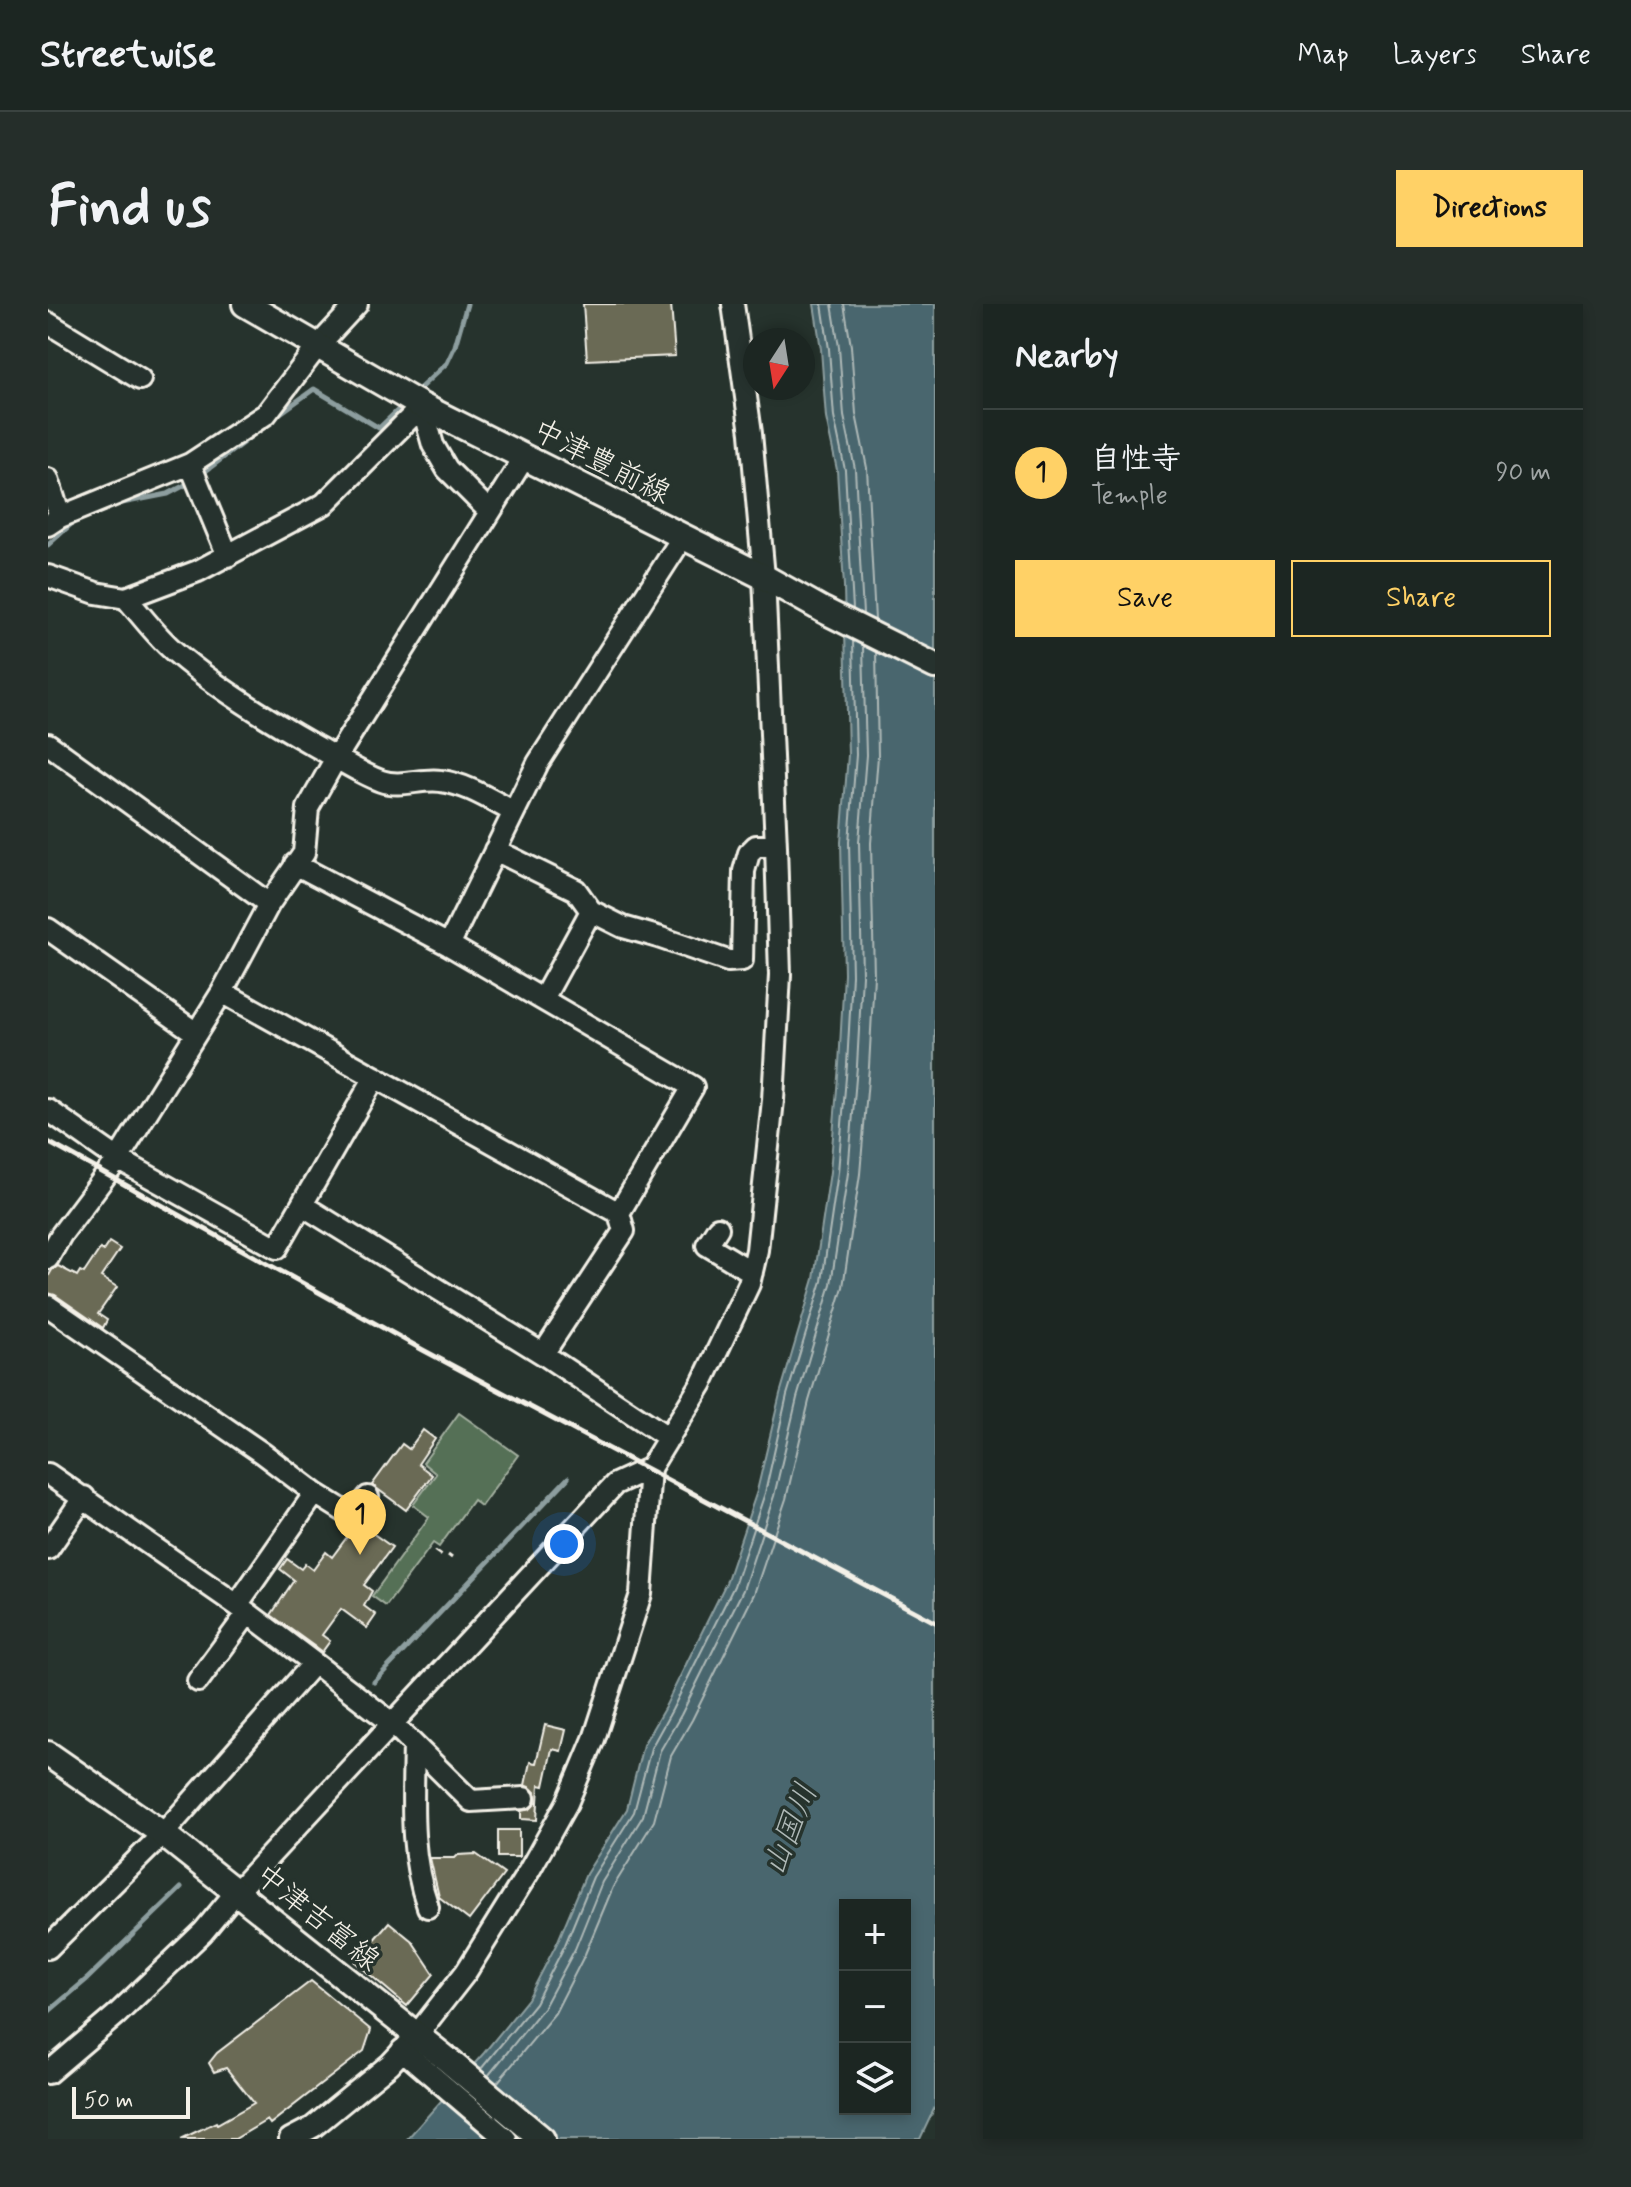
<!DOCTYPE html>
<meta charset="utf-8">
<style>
body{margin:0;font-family:Mynerve,"Klee One",sans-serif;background:#252e2a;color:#f1f3f6}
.controls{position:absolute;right:24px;bottom:24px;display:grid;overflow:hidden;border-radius:0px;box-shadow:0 4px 12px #0003}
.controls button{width:72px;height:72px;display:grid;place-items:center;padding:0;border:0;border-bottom:2px solid #3a4340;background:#1c2622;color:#f1f3f6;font:40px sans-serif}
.compass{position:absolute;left:695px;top:24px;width:72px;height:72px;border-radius:50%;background:#1c2622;box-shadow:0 4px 12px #0003;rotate:192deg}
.scale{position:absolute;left:24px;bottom:20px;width:118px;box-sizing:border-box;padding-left:8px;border:4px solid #f4f1e8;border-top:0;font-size:22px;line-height:28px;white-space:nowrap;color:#f4f1e8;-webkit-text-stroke:6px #26332d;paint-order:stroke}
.you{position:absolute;left:516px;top:1240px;width:28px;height:28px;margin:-20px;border:6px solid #fff;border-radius:50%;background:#1a73e8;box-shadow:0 0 0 12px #1a73e833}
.badge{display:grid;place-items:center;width:52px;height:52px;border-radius:50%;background:#ffd166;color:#111;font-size:26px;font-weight:700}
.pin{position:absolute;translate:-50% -66px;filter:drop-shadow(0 2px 4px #0008)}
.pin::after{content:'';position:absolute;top:42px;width:28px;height:24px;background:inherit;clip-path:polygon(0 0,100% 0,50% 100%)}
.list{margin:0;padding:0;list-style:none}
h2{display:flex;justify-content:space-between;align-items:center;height:104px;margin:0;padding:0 32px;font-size:34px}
h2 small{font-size:26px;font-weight:400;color:#a0a5a5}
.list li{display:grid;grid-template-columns:52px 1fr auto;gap:24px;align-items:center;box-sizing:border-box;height:128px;padding:0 32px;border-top:2px solid #3a4340}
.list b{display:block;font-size:30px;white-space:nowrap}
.list p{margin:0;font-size:26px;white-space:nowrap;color:#a0a5a5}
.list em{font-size:26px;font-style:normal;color:#a0a5a5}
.actions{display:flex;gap:16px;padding:24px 32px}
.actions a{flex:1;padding:18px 0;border:2px solid #ffd166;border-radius:0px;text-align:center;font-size:28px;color:#ffd166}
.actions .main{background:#ffd166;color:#111}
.icon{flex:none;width:44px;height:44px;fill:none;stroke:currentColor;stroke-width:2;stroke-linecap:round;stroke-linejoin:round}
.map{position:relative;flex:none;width:887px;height:1835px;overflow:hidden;border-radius:0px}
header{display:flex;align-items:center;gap:48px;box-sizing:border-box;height:112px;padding:0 40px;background:#1c2622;border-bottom:2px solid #3a4340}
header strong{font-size:38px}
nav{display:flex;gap:44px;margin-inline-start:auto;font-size:28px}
.intro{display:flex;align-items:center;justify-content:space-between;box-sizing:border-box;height:192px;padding:0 48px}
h1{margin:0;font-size:56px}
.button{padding:20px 36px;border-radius:0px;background:#ffd166;color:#111;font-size:28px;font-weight:700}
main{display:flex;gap:48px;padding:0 48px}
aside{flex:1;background:#1c2622;border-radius:0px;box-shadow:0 4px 12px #0003}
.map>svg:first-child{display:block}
</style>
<header>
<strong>Streetwise</strong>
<nav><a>Map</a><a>Layers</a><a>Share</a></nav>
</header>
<div class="intro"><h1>Find us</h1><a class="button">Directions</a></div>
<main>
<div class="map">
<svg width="887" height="1835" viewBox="0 0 887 1835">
<rect width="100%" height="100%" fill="#26332d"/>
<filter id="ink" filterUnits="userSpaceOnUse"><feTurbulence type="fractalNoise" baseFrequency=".0125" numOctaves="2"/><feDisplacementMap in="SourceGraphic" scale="16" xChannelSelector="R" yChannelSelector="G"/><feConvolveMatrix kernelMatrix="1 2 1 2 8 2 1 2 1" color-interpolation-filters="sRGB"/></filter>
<g filter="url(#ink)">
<path fill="#557057" stroke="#a4b0a0" stroke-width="2" d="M411,1109L470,1151L433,1202L425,1196L391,1243L385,1239L338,1302L324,1292L381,1213L365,1201L388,1170L375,1159Z"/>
<path fill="#48666e" stroke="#8d9e9f" stroke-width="2" fill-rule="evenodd" d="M766,0H887V1803L872,1835H359L436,1749L480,1695L510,1637L538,1570L579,1505L595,1441L617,1403L678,1279L709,1187L732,1090L766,975L782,868L791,761L796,670L793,538L800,451L796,282L789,166L778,114L773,45ZM797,1601H857V1805H797Z"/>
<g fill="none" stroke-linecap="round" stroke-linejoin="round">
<path stroke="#afb9b7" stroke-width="2" d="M774,0L781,45L786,113L797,166L805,305
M784,0L791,43L796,112L807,165L815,310
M796,0L803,42L808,110L819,164L827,316
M433,1765L487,1699L517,1641L545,1573L586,1508L603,1444L624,1406L686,1282L717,1189L739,1091L774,977L790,868L799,761L804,671L801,538L808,451L805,337
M440,1772L496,1703L527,1645L554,1578L595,1512L612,1447L633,1411L695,1286L726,1192L749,1094L783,980L800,869L809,762L814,671L811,538L818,451L815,342
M449,1779L507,1709L537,1650L565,1583L606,1517L623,1452L644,1416L706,1290L738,1195L761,1097L795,983L812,870L821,763L826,672L823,539L830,452L828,348"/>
<path stroke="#8d9e9f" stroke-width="5" d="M371,85L399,59L407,42L419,0
M227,113L266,85L331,124L350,106
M151,172L213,125
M69,200L120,190L143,178
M0,241L30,214
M326,1378L520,1174
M0,1708L39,1675L133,1584"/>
</g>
<path fill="#6b6a55" stroke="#f4f1e8" stroke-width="2" d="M535,0H623L627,52L539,56Z
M61,938L72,945L53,973L69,983L50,1010L59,1016L55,1024L7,991L0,989V973L4,966L10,962L29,972L32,967L36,969L52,945L55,947Z
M375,1126L387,1135L370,1160L384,1171L358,1206L324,1181L354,1140L361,1145Z
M313,1221L344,1243L316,1281L324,1287L316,1302L328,1311L319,1324L293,1305L274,1331L282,1337L274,1348L223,1311L246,1276L232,1265L239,1255L253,1265L257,1260L265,1266L278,1248L284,1253L305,1225Z
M497,1421L518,1426L513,1447L504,1445L496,1482L491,1481L489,1516L473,1515V1507L482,1505L488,1499L487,1488L477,1481L482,1458L488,1459Z
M450,1526H471V1553H450Z
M428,1550L456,1570L421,1616L391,1593L382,1554H407L410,1551Z
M341,1618L364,1637L386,1670L359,1702L307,1658Z
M263,1677L323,1726L316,1747L222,1820L219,1816L187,1835H133L168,1818L169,1820L206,1799L178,1764L166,1768L161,1759L169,1749Z"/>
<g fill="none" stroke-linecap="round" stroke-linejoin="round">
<defs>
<path id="minor" d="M0,19L92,75
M142,160L180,252
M0,175L12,213
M0,221L12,213L142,160L218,110L269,43L309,0
M0,272L48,289L78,294L150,267L276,200L374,102L385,141L399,165L442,208
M78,294C94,312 109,333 127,348C170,385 219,415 269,443C289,454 311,469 333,477C353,484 373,474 393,477C419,480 443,496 466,508
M0,440L221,600
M447,546L528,586L543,607L575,623L610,633L680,657L694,656L696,567L701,549L708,542H728
M247,560L401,641L645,783L571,909
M0,625L148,729
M401,641L490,459L634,234
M174,688L571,909L576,927L495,1050
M495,695L543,607
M0,806L70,855L229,944L327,773
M254,901L495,1050L621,1134
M670,924L659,941L704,968
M0,954L13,931L70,855L174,688L221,600L256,549L260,504L288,454L476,154
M0,1002L214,1149L267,1189L189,1301
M0,1170L189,1301L266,1359L345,1420L423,1497L476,1494
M267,1189L304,1212L320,1193
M0,1245L36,1193
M150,1377L200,1309
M366,1441C365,1496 361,1550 380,1603
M0,1644L115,1530L266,1359
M354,1746L458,1835
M0,1769L68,1711L155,1628L188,1588L567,1180L602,1164
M242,1835L265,1823L342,1760L368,1732L418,1668L481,1567L519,1499L546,1435L593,1290L602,1164L654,1079L701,980L709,946L725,796L732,671L728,542L716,273L703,129L685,0"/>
<path id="major" d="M197,0L374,102L716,273L775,306L887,362
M0,1450L115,1530L395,1752L494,1835"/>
</defs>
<use href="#minor" stroke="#f4f1e8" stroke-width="26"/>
<use href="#major" stroke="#f4f1e8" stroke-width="30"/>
<path stroke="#f4f1e8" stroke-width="3" stroke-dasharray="8 6" stroke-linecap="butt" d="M387,1247L394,1252
M400,1251L404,1254"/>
<use href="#minor" stroke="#26332d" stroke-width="20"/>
<use href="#major" stroke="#26332d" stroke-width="24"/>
<path stroke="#f4f1e8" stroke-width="5" d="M0,838L375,1046L887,1318"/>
</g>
</g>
<g text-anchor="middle" stroke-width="7" stroke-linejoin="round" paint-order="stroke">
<g font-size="30" fill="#f4f1e8" stroke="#26332d">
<text transform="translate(554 157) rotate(27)" y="10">中津豊前線</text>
<text transform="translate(270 1613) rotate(39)" y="10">中津吉富線</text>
</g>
<g font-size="32" font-style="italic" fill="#afb9b7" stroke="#26332d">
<text transform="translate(741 1525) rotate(-68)" y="11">山国川</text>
</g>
</g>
</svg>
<div class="controls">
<button>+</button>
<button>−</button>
<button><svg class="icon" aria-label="layers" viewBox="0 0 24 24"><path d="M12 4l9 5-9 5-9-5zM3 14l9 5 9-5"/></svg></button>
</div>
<svg class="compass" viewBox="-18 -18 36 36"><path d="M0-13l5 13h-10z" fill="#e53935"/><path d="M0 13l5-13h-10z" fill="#a0a5a5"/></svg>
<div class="scale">50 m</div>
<div class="you"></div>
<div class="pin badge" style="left:312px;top:1251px">1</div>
</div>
<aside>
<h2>Nearby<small></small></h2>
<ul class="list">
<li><span class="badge">1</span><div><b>自性寺</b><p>Temple</p></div><em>90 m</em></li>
</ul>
<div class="actions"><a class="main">Save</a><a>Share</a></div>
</aside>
</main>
